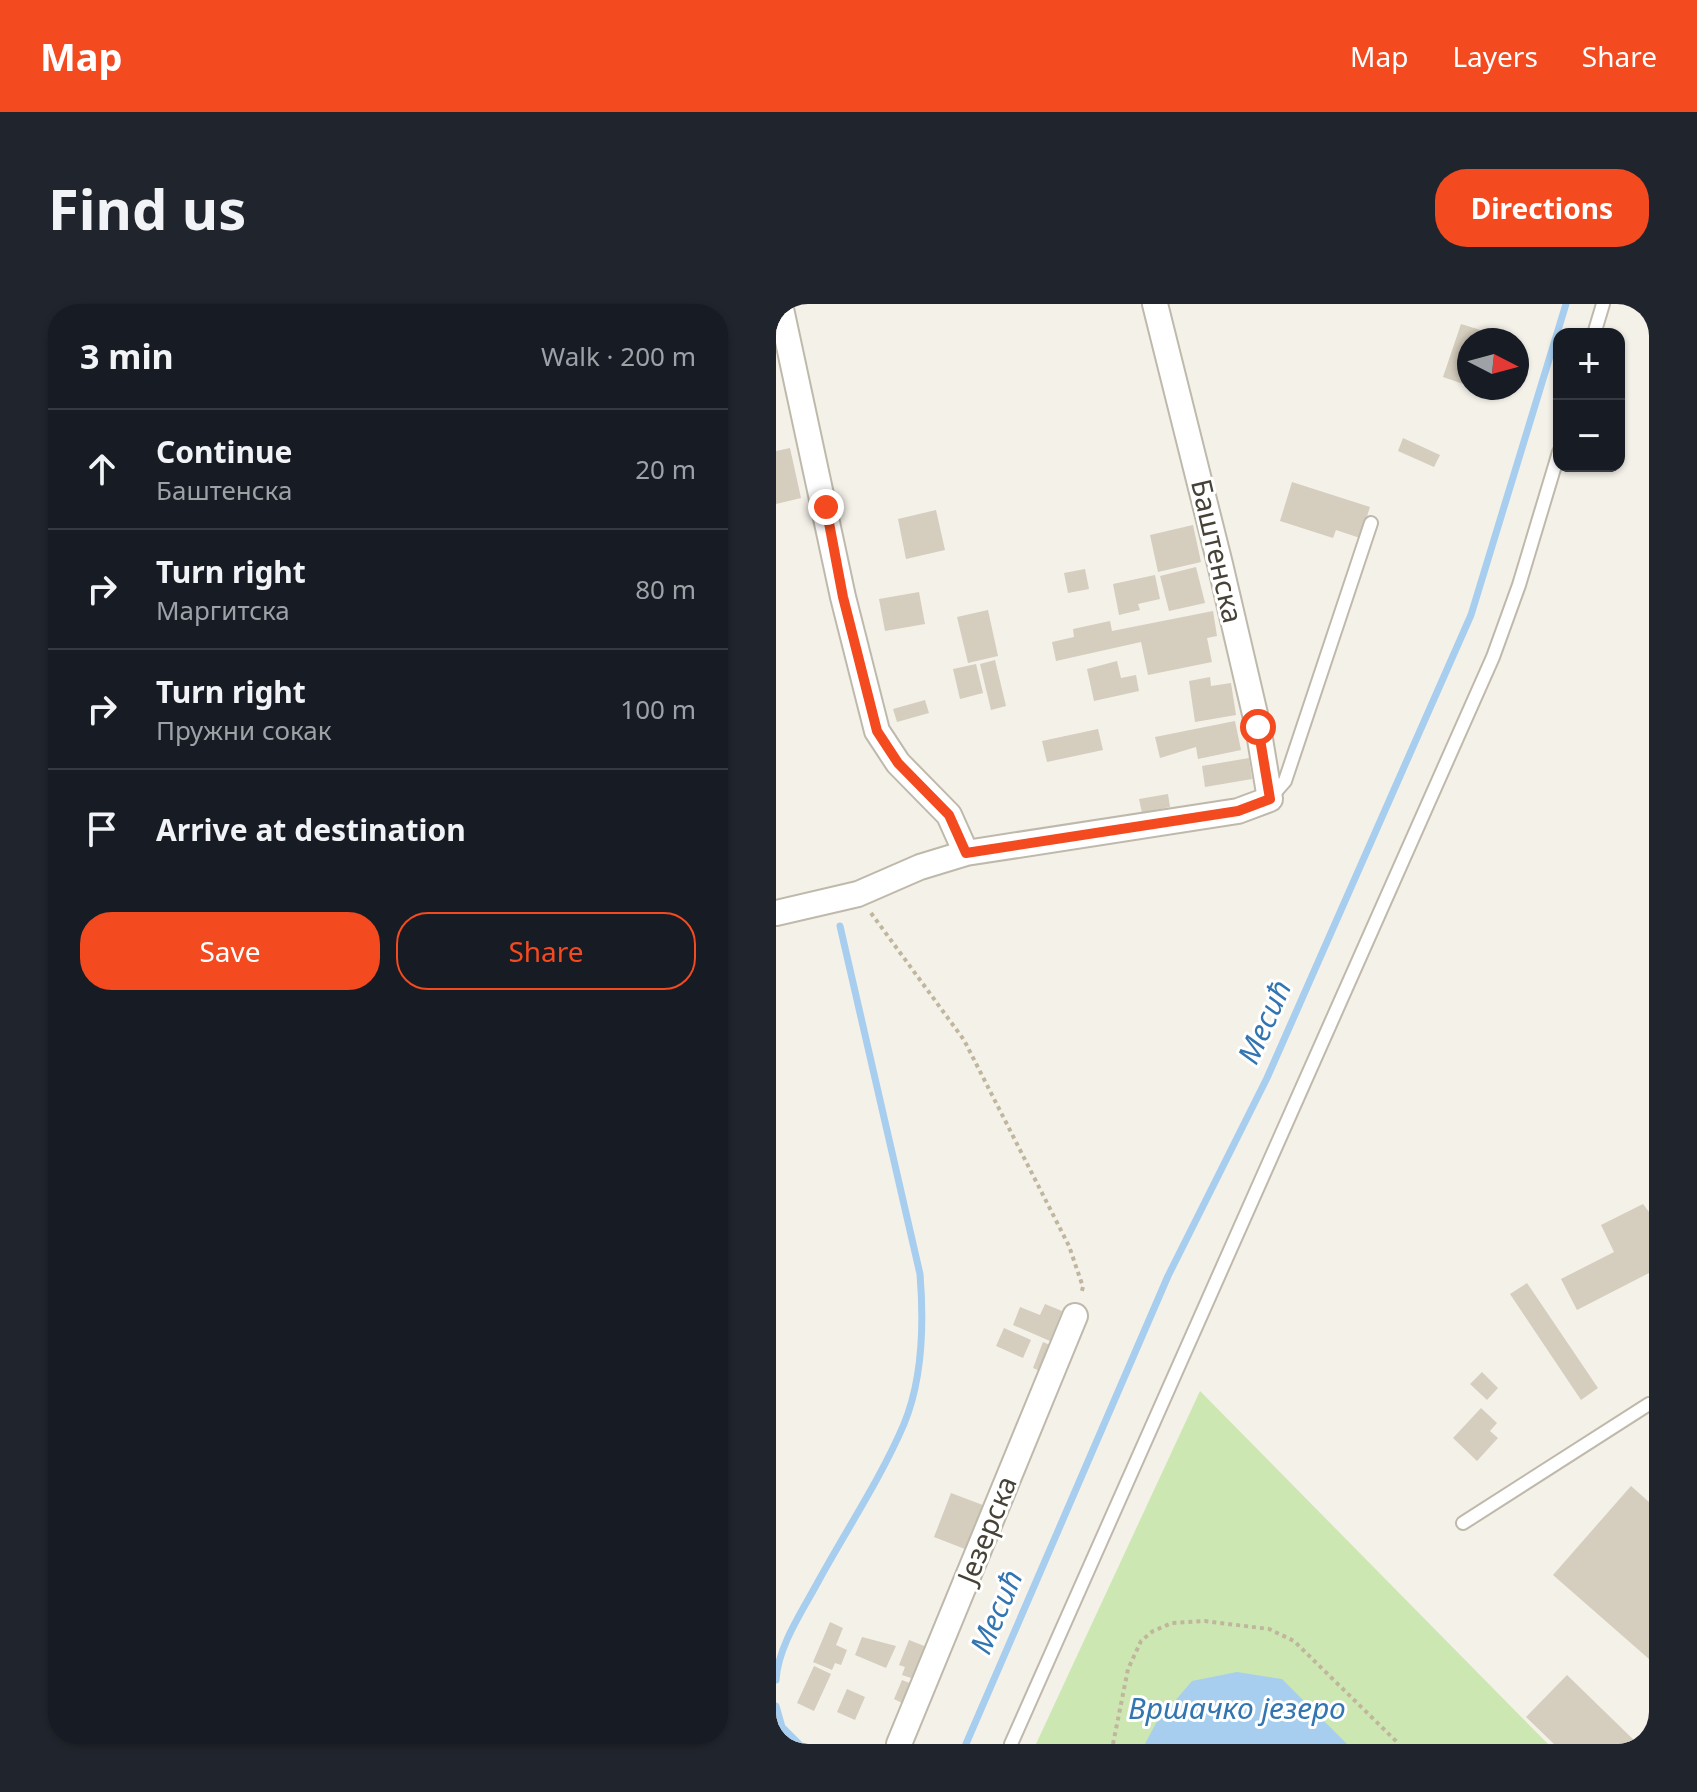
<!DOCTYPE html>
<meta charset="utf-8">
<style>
body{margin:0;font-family:"Noto Sans",sans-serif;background:#20242c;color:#f1f3f6}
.controls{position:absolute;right:24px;top:24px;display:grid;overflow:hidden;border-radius:16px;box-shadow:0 2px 6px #0004}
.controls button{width:72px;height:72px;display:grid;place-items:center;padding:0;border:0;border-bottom:2px solid #363941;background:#171b24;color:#f1f3f6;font:40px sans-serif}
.compass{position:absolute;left:681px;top:24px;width:72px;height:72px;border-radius:50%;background:#171b24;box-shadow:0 2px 6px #0004;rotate:96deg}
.stop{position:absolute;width:24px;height:24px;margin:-18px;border:6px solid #f44a1f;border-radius:50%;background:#fff}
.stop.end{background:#f44a1f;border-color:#fff;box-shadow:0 2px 8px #0008}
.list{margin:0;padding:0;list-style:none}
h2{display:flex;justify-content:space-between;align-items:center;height:104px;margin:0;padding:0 32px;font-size:34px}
h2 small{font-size:26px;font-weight:400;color:#9ea1a6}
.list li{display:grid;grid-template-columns:52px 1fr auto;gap:24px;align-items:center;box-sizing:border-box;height:120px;padding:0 32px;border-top:2px solid #363941}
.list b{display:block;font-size:30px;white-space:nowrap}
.list p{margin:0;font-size:26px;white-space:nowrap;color:#9ea1a6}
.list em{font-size:26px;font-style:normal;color:#9ea1a6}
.actions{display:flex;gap:16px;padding:24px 32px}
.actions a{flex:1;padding:18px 0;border:2px solid #f44a1f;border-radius:32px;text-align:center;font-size:28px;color:#f44a1f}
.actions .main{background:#f44a1f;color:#fff}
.icon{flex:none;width:44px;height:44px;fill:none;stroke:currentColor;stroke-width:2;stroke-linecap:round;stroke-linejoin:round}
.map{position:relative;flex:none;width:873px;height:1440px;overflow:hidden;border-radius:32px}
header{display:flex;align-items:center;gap:48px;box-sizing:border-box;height:112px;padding:0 40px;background:#f44a1f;color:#fff}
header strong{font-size:38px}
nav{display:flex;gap:44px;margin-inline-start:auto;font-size:28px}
.intro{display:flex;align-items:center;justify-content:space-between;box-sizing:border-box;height:192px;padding:0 48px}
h1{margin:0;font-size:56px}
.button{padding:20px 36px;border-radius:32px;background:#f44a1f;color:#fff;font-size:28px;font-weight:700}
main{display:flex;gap:48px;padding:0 48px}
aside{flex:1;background:#171b24;border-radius:32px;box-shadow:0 2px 6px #0004}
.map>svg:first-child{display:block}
</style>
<header>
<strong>Map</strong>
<nav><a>Map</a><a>Layers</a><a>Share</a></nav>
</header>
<div class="intro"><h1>Find us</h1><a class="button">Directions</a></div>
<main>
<aside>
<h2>3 min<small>Walk · 200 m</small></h2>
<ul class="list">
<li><svg class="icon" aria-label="ahead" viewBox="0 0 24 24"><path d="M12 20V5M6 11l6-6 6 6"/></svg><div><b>Continue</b><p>Баштенска</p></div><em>20 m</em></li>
<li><svg class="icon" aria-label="right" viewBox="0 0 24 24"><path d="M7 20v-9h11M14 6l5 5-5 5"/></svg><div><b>Turn right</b><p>Маргитска</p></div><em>80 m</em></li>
<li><svg class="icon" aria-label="right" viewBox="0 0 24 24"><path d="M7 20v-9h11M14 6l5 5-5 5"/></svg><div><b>Turn right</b><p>Пружни сокак</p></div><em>100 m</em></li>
<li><svg class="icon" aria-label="arrive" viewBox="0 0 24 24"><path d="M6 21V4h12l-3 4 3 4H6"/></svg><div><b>Arrive at destination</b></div></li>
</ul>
<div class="actions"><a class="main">Save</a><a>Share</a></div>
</aside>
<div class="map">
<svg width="873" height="1440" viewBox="0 0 873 1440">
<rect width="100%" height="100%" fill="#f4f1e9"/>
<path fill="#cde7b2" d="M424,1087L772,1440H260Z"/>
<path fill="#a7ceef" d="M461,1368L506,1375L571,1440H369L380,1419L416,1377Z"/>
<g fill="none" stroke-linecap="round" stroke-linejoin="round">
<path stroke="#a7ceef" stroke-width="7" d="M0,1376C2,1342 27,1306 43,1276C71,1225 105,1174 128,1120C147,1074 148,1019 144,970L64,622
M0,1402L6,1423L23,1440
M190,1440L392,972L491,774L695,311L790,0"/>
</g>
<path fill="#d5cdbe" d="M685,20L711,28L708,36H693V82L667,73Z
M627,134L664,151L658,163L622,147Z
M14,144L25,194L0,200V147Z
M516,178L594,203L584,234L560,226L557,234L504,217Z
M160,206L169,246L130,255L122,215Z
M417,221L425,258L382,268L374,231Z
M420,263L429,299L393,307L384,272Z
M309,265L313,285L292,289L288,269Z
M379,271L384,295L362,300L364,306L343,311L337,280Z
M143,288L149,320L109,327L103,295Z
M212,306L222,352L192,359L181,313Z
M437,307L441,332L431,334L436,358L372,371L365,338L280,357L276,338L298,333L297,325L334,317L336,327Z
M219,356L230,402L215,406L204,360Z
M341,357L345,374L360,371L363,387L318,397L311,365Z
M200,360L207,389L184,395L177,365Z
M434,373L435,382L455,379L460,411L419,418L413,377Z
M149,396L153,409L121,418L117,405Z
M459,417L465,446L422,455L420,443L384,454L379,433Z
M322,425L327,446L271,458L266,437Z
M473,454L476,475L429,483L426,462Z
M392,490L394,503L366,509L363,495Z
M867,900L873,908V969L801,1006L785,975L838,948L825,921Z
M751,979L822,1084L805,1096L734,990Z
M269,1000L286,1007L274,1037L237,1021L244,1003L264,1011Z
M228,1024L255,1036L247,1054L220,1042Z
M267,1038L281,1044L271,1070L257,1064Z
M706,1068L722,1084L711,1096L694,1080Z
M705,1104L721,1119L714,1127L722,1134L701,1157L677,1134Z
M855,1182L873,1198V1355L777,1271Z
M175,1189L212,1203L194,1247L158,1233Z
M54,1318L67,1324L60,1341L71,1346L65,1361L59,1359L56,1366L37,1358Z
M86,1333L120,1342L110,1364L79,1351Z
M133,1336L156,1345L144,1377L126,1371L129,1363L123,1361Z
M38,1362L55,1370L38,1407L21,1399Z
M791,1371L862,1440H778L750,1413Z
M126,1376L141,1382L132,1402L118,1395Z
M71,1385L89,1393L79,1416L61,1408Z"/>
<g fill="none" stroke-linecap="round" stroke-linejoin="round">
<defs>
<path id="lane" d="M818,30L827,0
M495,493L509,477L595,219
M687,1219L873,1100
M235,1440L717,353L743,281L783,148"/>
<path id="street" d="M4,0L67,293L101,427L122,459L173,511L190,549
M0,609L82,590L144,563L190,549L462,507L494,495L482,423L444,260L379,0
M123,1440L299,1012"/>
</defs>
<use href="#lane" stroke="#bfb9ab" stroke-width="16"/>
<use href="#street" stroke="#bfb9ab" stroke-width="28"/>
<path stroke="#c0b69d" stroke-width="4" stroke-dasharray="4 4" stroke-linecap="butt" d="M95,609L188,736L293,942L307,983L305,990
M337,1440L352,1365L365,1337L377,1327L396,1319L429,1317L493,1325L518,1337L623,1440"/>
<use href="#lane" stroke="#fff" stroke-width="12"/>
<use href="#street" stroke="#fff" stroke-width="24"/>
</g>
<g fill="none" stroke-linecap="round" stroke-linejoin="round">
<path stroke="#f44a1f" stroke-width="10" d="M50,203L67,293L101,427L122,459L173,511L190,549L462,507L494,495L482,423"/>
</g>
<g text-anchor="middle" stroke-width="6" stroke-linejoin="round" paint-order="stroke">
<g font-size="28" fill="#474237" stroke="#fff">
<text transform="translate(441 247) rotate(77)" y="10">Баштенска</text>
<text transform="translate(211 1226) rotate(-68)" y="10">Језерска</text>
</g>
<g font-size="30" font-style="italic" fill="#3275b1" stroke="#fff">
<text transform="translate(489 718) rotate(-66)" y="10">Месић</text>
<text transform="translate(221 1308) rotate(-67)" y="10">Месић</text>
<text x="461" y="1415">Вршачко језеро</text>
</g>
</g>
</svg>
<div class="controls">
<button>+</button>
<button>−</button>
</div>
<svg class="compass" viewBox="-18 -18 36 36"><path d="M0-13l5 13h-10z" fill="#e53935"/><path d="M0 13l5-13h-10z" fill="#9ea1a6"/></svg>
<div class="stop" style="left:482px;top:423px"></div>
<div class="stop end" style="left:50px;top:203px"></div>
</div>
</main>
